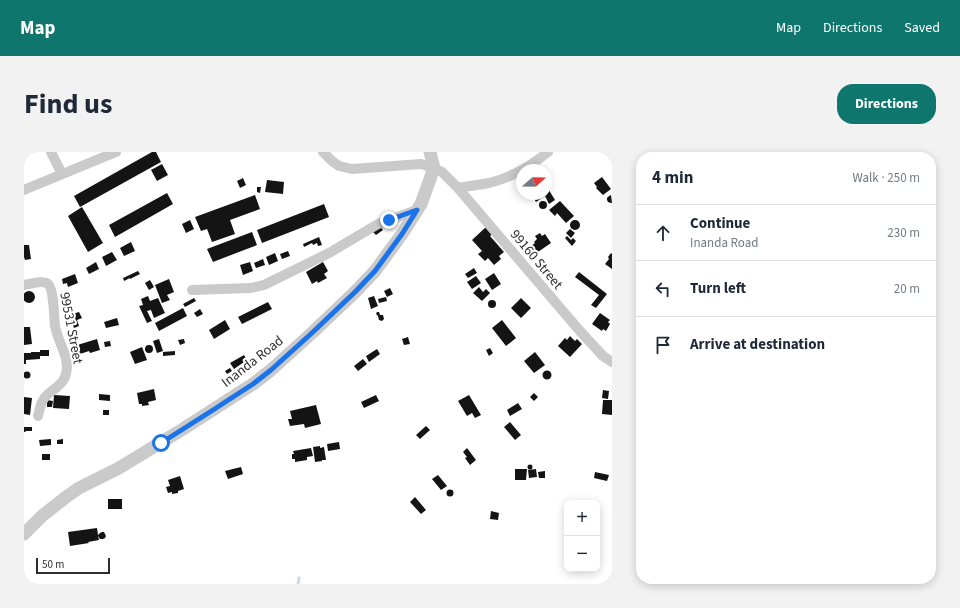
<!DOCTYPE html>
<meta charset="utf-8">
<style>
body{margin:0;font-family:"Source Sans 3",sans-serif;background:#f2f2f3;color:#1f2937}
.controls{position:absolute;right:12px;bottom:12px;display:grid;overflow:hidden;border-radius:8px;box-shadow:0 2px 10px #0003}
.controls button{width:36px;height:36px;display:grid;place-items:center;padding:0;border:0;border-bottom:1px solid #e0e1e3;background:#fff;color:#1f2937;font:20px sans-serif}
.compass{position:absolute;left:492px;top:12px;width:36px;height:36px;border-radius:50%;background:#fff;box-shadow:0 2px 10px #0003;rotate:70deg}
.scale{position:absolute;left:12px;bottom:10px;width:74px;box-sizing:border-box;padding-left:4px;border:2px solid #2d2d2d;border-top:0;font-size:11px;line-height:14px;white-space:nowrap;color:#2d2d2d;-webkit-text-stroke:3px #fff;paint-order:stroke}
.stop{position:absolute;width:12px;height:12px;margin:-9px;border:3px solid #1a73e8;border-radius:50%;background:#fff}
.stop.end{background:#1a73e8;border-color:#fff;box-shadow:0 1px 4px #0008}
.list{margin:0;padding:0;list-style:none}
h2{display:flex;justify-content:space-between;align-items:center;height:52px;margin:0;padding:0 16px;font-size:17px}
h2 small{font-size:13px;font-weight:400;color:#747a83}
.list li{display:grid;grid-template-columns:26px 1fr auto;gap:12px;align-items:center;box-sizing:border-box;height:56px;padding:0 16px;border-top:1px solid #e0e1e3}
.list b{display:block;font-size:15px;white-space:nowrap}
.list p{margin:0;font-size:13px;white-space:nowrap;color:#747a83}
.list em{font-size:13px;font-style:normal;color:#747a83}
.icon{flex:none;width:22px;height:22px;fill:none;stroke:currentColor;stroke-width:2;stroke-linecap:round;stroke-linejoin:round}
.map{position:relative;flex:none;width:588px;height:432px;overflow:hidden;border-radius:16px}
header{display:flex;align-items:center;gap:24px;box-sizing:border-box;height:56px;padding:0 20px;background:#0f766e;color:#fff}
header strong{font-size:19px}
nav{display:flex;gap:22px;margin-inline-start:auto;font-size:14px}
.intro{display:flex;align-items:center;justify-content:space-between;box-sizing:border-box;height:96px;padding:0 24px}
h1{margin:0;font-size:28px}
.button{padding:10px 18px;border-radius:16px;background:#0f766e;color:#fff;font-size:14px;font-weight:700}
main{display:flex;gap:24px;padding:0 24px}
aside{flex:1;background:#fff;border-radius:16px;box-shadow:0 2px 10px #0003}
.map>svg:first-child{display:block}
</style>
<header>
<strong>Map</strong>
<nav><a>Map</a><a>Directions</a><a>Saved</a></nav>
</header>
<div class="intro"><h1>Find us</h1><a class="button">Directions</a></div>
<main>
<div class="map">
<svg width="588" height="432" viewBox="0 0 588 432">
<rect width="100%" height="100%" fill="#fff"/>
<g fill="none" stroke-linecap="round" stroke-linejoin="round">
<path stroke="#c9dde8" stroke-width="3" d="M274,432L275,426"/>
</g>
<path fill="#141414" d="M128,0H132L137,10L56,55L50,44Z
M138,12L144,23L133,29L127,18Z
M578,25L587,37L579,43L572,36L573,35L570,31Z
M219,26L222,33L216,36L213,29Z
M243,28L260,30L259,42L241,40Z
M233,35H237L236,41L233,40Z
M523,35L531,48L525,52L521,44L512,50L509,45L507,46L505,42H522V36Z
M143,41L149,52L91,85L85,73Z
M231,43L236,57L206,68L211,82L188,90L183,77L177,79L171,65Z
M587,43L588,51H587L584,50L583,48V46L585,44Z
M536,49L550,64L542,71L533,61L531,64L525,58Z
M515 53a4 4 0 1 1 8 0a4 4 0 1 1-8 0Z
M300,52L305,65L238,91L233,78Z
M58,55L79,91L64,100L44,64Z
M166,68L170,77L162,81L158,72Z
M546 73a5 5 0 1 1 10 0a5 5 0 1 1-10 0Z
M356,74L359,78L352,83L349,80Z
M462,75L469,82L466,84L480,100L475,104L477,107L470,113L464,106L461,109L454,102L458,99L448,88Z
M546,77L551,81L547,86L542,81Z
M228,80L233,93L189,110L183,97Z
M516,81L518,84L521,82L527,91L511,102L506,95L511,91L510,90L513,87L511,84Z
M543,84L547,88L549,86L552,89L548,94L541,86Z
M295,85L298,93L294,94L293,91L289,93L288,91L280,95L279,92Z
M107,90L111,99L100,104L96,96Z
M0,93H5L7,107L1,108L0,105Z
M264,99L266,104L258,107L256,102Z
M88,100L93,108L82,114L78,105Z
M251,101L254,109L245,113L242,105Z
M587,101L588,102V117L581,112L585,107L584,105Z
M239,107L241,113L232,116L230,111Z
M72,110L75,117L65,122L62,116Z
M226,110L229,119L219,123L216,113Z
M299,110L304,119L300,122L303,126L294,131L293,129L288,132L282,120Z
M450,116L453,121L444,126L441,122Z
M114,119L116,122L106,127V126L100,129L99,126Z
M555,120L583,142L572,156L567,153L575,143L551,125Z
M470,121L477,132L468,138L461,127Z
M51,122L54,131L44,135L43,131L39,132L38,127Z
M452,124L457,131L448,137L443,130Z
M145,127L150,140L143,143L146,148L138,151L131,133Z
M126,128L130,135L125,138L121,131Z
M455,135L459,140L462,137L466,141L458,149L449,141Z
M366,136L369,142L363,145L360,139Z
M-1 145a6 6 0 1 1 12 0a6 6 0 1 1-12 0Z
M124,144L126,149L134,146L141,161L130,166L127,158L123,159L128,169L123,171L115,154L119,153L117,147Z
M350,144L354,154L347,157L344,146Z
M362,145L363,149L355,151L354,147Z
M170,146L172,149L161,155L159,152Z
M497,146L507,156L497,166L487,156Z
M464 152a4 4 0 1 1 8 0a4 4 0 1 1-8 0Z
M244,150L248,157L218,172L214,165Z
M159,156L163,164L135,179L131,171Z
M176,157L179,162L173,165L170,161Z
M55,160L58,166L53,168L55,174L50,176L45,163Z
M353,160H355L356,163H359L360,167L358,169L355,168L354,164L352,162Z
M576,161L586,168L584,170L586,172L582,179L579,177L578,179L568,172Z
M93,166L95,173L82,176L80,170Z
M201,168L206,177L190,187L185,178Z
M478,168L492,186L482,194L468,176Z
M0,175H6L8,192L0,193Z
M546,184L551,189L553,187L558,192L546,205L534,194L541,186L543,188Z
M384,185L386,192L380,193L378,187Z
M73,187L76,198L66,201L65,199L53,203L50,194Z
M135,187L139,199L133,201L129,189Z
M160,187L161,191L156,193L154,188Z
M86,189L87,194L81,195L80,190Z
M121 197a4 4 0 1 1 8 0a4 4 0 1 1-8 0Z
M118,195L123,208L111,212L106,200Z
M466,196L469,201L465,204L462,198Z
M353,197L356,202L345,210L342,204Z
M16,198H25V204H16V207L2,208V212H0V201H7V200H16Z
M151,199V203L139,204V200Z
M511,200L521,213L510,221L500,209Z
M220,203L223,208L210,217L206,211Z
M339,207L343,212L334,219L330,214Z
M206,216L208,219L203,222L201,219Z
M518.5 223a4.5 4.5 0 1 1 9 0a4.5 4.5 0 1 1-9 0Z
M-0.5 223a3.5 3.5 0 1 1 7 0a3.5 3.5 0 1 1-7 0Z
M130,237L132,248L124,250L125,253L118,254V252H115L113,241Z
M579,238L585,239L584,247L578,246Z
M510,241L514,245L510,249L506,245Z
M75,242L86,243V249L75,248Z
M30,243L46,244L45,257L29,256Z
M352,243L355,249L340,256L337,250Z
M445,243L457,263L451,266L448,261L443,264L434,249Z
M0,245L8,246L6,263L0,262Z
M23,248L29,249L28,255H23Z
M579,248H588V263L578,262Z
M494,251L498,257L486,264L483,258Z
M292,253L297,272L281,276L280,272L266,274L264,267H268L266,259Z
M79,258H85V263H79Z
M486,270L497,283L491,288L480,275Z
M402,274L406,278L396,287L392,283Z
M0,275H8V279H2L1,280H0Z
M27,287V293L16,294L15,288Z
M39,287V292H33V288Z
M315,290L316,297L304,299L303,292Z
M296,294V296L300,295L302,308H298V309L291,310L289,295Z
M287,296L289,304L283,305V308L271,310V307H268V302H270L269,299Z
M443,296L452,308L446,313L441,306L443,305L439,300Z
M18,302H26V308H18Z
M503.5 315a2.5 2.5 0 1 1 5 0a2.5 2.5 0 1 1-5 0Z
M217,315L219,322L204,327L201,319Z
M491,317H503L502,328H491Z
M512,317L513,325L505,326L504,318Z
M521,319V326H515L514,320Z
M571,320L585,323L583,329L570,326Z
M414,323L423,334L417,338L408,327Z
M156,324L160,337L154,339V341L148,342V340L144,341L142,335L146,334L144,328Z
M422.5 341a3.5 3.5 0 1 1 7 0a3.5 3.5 0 1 1-7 0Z
M391,345L402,358L397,362L386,350Z
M84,347H98V357H84Z
M467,359L475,361L474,368L466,367Z
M73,376L74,383L76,381L78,380H80L82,384L81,386L79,387H76L74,384L75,388L64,390L65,391L46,394L44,380Z"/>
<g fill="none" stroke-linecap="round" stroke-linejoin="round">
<path stroke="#cacaca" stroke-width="10" d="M27,0L38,22
M299,0L308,9L315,14L328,17L397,12L410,16L418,20L434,36L555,178L579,204L588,210
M434,36C444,34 455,33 465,31C486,26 507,14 524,0
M0,38L92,0
M0,133C6,132 20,128 24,132C30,137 30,166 31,174C34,191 48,208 41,225C38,233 30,237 24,242C17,248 16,256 14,264
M168,138L227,136L240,133L305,101L354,72L393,58"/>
<path stroke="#cacaca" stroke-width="13" d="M0,382L18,364L42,345L55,336L95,316L159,277L229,232L247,218L289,180L331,140L351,119L378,82L397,52L410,16L406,0"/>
</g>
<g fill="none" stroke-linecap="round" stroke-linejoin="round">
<path stroke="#1a73e8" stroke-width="5" d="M137,291L189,258L229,232L247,218L289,180L331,140L351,119L378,82L393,58L365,68"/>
</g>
<g text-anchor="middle" stroke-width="4" stroke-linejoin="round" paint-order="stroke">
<g font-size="14" fill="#2d2d2d" stroke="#fff">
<text transform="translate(513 107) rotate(50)" y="5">99160 Street</text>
<text transform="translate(48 176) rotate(79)" y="5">99531 Street</text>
<text transform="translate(228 209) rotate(-38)" y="5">Inanda Road</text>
</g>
</g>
</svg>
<div class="controls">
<button>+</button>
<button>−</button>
</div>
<svg class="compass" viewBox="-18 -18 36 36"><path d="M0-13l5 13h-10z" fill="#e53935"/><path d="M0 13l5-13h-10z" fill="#747a83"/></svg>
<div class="scale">50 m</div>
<div class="stop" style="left:137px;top:291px"></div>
<div class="stop end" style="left:365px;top:68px"></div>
</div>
<aside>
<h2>4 min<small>Walk · 250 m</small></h2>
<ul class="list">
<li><svg class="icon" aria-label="ahead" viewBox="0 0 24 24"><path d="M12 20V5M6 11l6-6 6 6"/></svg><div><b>Continue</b><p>Inanda Road</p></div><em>230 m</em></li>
<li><svg class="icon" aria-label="left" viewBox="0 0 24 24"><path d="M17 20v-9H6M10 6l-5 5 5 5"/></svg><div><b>Turn left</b></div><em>20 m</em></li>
<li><svg class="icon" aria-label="arrive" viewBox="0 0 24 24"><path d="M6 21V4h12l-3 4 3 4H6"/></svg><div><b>Arrive at destination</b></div></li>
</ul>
</aside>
</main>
